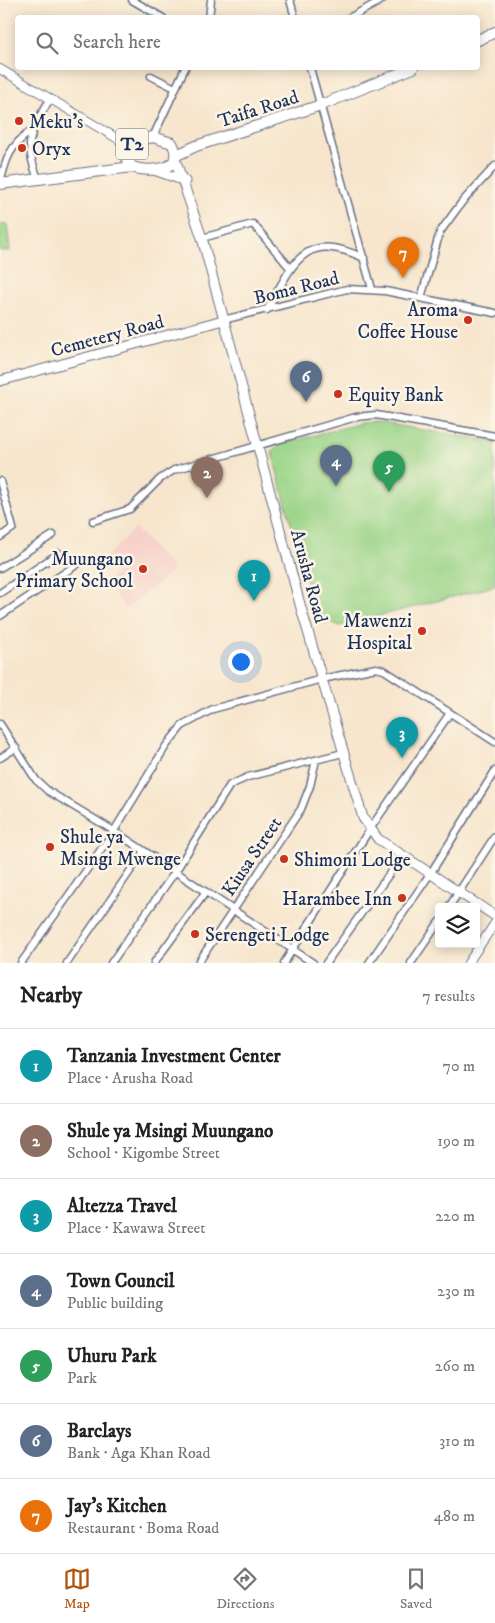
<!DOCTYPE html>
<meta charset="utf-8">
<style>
body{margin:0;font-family:"IM FELL DW Pica",serif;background:#f2f2f2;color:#222}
.controls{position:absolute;right:15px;bottom:15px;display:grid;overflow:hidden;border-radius:5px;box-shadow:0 2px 12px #0003}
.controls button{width:45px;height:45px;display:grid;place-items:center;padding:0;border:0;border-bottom:1px solid #e0e0e0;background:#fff;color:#222;font:25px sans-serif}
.you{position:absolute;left:240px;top:661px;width:18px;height:18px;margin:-12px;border:4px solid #fff;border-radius:50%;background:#1a73e8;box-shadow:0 0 0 8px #1a73e833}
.badge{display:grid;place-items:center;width:32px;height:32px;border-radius:50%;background:#b45309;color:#fff;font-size:16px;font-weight:700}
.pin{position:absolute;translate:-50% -41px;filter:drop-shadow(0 1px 2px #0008)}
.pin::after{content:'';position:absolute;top:26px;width:18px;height:15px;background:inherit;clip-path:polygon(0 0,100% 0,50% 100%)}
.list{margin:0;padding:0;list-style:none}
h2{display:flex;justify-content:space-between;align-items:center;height:65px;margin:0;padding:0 20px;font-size:21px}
h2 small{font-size:16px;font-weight:400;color:#767676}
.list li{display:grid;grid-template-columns:32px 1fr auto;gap:15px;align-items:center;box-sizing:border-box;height:75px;padding:0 20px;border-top:1px solid #e0e0e0}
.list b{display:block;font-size:19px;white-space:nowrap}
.list p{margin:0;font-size:16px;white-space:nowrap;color:#767676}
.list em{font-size:16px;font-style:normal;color:#767676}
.icon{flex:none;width:28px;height:28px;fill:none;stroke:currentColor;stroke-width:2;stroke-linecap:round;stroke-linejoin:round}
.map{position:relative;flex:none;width:495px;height:963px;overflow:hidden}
.search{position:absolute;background:#fff;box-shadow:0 2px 12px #0003;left:15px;right:15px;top:15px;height:55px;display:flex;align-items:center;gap:12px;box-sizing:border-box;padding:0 18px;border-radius:5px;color:#767676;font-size:19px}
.sheet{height:590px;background:#fff}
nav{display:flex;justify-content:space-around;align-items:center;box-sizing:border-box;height:70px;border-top:1px solid #e0e0e0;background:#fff;font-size:14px;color:#767676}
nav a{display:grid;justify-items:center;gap:2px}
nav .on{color:#b45309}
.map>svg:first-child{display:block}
</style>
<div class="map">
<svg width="495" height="963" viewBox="0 0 495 963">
<rect width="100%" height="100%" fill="#fcf5e5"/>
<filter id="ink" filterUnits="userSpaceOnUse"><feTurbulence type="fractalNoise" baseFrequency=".02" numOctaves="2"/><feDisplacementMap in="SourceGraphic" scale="10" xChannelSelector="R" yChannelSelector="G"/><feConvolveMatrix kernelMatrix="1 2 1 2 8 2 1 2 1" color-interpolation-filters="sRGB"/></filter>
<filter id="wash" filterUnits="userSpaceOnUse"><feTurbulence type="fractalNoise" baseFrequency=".0096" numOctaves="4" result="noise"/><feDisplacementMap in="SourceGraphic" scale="20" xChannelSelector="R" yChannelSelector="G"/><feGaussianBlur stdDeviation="1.12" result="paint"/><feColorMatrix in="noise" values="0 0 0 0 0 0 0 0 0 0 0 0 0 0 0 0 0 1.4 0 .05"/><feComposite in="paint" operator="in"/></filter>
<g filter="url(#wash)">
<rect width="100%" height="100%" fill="#f7e6cd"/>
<path fill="#f7d1c9" d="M135,528L172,567V571L125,610L108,582L117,572L104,559Z"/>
<path fill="#9ad487" stroke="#5a8272" d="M7,224L10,251H0V225Z
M376,422L495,442V586L340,626L331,622L318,623L272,453L278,445L361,423Z"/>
</g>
<g filter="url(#ink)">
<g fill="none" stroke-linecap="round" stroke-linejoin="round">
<defs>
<path id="minor" d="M132,0L163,18
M290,0L295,18
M209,18L211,0
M349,18L382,0
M310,68L372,289
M151,76L175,88
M153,137L185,68
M38,179C23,140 30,133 50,99
M0,184C6,158 10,146 31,131
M202,238L253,224L291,269
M421,298L440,232L462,202L495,166
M267,310C294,262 304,230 364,258
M223,320L347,289L385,291L495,313
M0,481L13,528L0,537
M93,521L130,509L160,479L174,470L356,417L376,415L495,436
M0,568L53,535
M0,593L59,553
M0,616L79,563
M0,724L36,780L48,791L114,831L313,963
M0,758L16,748
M449,907L495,836
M21,963L114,831L166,746L182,726L213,709L322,679L376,668L384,670L495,742
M67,963L144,851
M111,963L175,872L230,785L248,777L343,753
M154,963L205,893
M198,963L301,809L310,786L316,760
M284,963L370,829L450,713
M326,963L402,856
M369,963L430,874L495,771
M411,963L439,922"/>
<path id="tertiary" d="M0,69L130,146
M468,963L495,923"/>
<path id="secondary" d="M175,159L202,238L301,608L363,818L378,839L495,916
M154,170L185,181
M0,381L223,320"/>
<path id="trunk" d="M478,40L495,32
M153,137L172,143C187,171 150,173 132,167L125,155C130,142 141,139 153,137Z
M175,156L196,146L321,105L413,68
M0,184L132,167"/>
</defs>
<use href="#minor" stroke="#686f85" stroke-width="9"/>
<use href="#tertiary" stroke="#686f85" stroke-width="10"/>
<use href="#secondary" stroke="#686f85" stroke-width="11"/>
<use href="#trunk" stroke="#686f85" stroke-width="12"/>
<use href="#minor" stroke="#fff" stroke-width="6"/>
<use href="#tertiary" stroke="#fff" stroke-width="8"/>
<use href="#secondary" stroke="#fff" stroke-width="9"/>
<use href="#trunk" stroke="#fff" stroke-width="10"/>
</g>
</g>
<g fill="#c8321e" stroke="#fcf5e5" stroke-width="2">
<circle cx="19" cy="121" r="5"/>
<circle cx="22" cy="148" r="5"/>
<circle cx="468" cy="320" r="5"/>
<circle cx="338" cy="394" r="5"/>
<circle cx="143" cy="569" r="5"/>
<circle cx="422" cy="631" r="5"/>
<circle cx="50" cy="847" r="5"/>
<circle cx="284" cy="859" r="5"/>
<circle cx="402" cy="898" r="5"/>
<circle cx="195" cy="934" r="5"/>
</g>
<g text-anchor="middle" stroke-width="5" stroke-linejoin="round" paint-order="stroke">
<rect fill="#fcf5e5" stroke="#5e6a86" stroke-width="1" x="116" y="128.5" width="32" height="31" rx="4"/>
<g font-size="18" font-weight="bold" fill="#1b2f5e">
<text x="132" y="150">T2</text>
</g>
<g font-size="19" fill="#1b2f5e" stroke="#fcf5e5">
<text transform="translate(258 108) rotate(-18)" y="7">Taifa Road</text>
<text transform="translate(296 287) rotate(-14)" y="7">Boma Road</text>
<text transform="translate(107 335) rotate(-15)" y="7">Cemetery Road</text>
<text transform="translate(310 576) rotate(75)" y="7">Arusha Road</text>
<text transform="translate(251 856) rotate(-56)" y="7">Kiusa Street</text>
</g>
<g font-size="19" fill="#1b2f5e" stroke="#fcf5e5" text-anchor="start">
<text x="29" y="128">Meku's</text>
<text x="32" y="155">Oryx</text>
<text x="458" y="316" text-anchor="end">Aroma<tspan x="458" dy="22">Coffee House</tspan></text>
<text x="348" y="401">Equity Bank</text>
<text x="133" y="565" text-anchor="end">Muungano<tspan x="133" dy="22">Primary School</tspan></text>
<text x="412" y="627" text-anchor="end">Mawenzi<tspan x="412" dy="22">Hospital</tspan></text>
<text x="60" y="843">Shule ya<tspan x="60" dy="22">Msingi Mwenge</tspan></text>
<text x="294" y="866">Shimoni Lodge</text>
<text x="392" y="905" text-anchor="end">Harambee Inn</text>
<text x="205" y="941">Serengeti Lodge</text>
</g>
</g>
</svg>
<div class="controls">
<button><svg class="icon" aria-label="layers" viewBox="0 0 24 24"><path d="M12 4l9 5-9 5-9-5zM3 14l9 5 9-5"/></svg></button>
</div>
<div class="you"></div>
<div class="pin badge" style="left:254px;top:601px;background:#0f9aa8">1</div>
<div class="pin badge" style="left:207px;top:498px;background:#8d6e63">2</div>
<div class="pin badge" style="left:402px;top:758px;background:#0f9aa8">3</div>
<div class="pin badge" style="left:336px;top:486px;background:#5c6f8a">4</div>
<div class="pin badge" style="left:389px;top:492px;background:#2e9e5b">5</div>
<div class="pin badge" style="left:306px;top:402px;background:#5c6f8a">6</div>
<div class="pin badge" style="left:403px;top:278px;background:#e8710a">7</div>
<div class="search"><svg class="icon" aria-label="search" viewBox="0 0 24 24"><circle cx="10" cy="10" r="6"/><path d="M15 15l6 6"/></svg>Search here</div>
</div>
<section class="sheet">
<h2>Nearby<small>7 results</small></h2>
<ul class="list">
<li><span class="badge" style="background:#0f9aa8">1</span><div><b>Tanzania Investment Center</b><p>Place · Arusha Road</p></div><em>70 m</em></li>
<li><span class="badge" style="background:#8d6e63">2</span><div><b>Shule ya Msingi Muungano</b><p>School · Kigombe Street</p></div><em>190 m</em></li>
<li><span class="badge" style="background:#0f9aa8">3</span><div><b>Altezza Travel</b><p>Place · Kawawa Street</p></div><em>220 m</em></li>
<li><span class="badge" style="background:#5c6f8a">4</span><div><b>Town Council</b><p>Public building</p></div><em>230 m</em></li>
<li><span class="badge" style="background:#2e9e5b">5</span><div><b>Uhuru Park</b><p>Park</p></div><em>260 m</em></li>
<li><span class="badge" style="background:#5c6f8a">6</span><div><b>Barclays</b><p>Bank · Aga Khan Road</p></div><em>310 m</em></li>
<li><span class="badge" style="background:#e8710a">7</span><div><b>Jay's Kitchen</b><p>Restaurant · Boma Road</p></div><em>480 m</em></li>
</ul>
</section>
<nav>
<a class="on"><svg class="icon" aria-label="map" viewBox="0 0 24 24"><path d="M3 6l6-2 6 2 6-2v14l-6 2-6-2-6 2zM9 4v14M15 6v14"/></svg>Map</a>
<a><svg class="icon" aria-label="directions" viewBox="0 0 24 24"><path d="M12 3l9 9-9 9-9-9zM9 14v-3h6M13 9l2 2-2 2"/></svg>Directions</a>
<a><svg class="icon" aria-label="saved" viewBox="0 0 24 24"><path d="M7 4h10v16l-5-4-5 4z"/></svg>Saved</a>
</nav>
